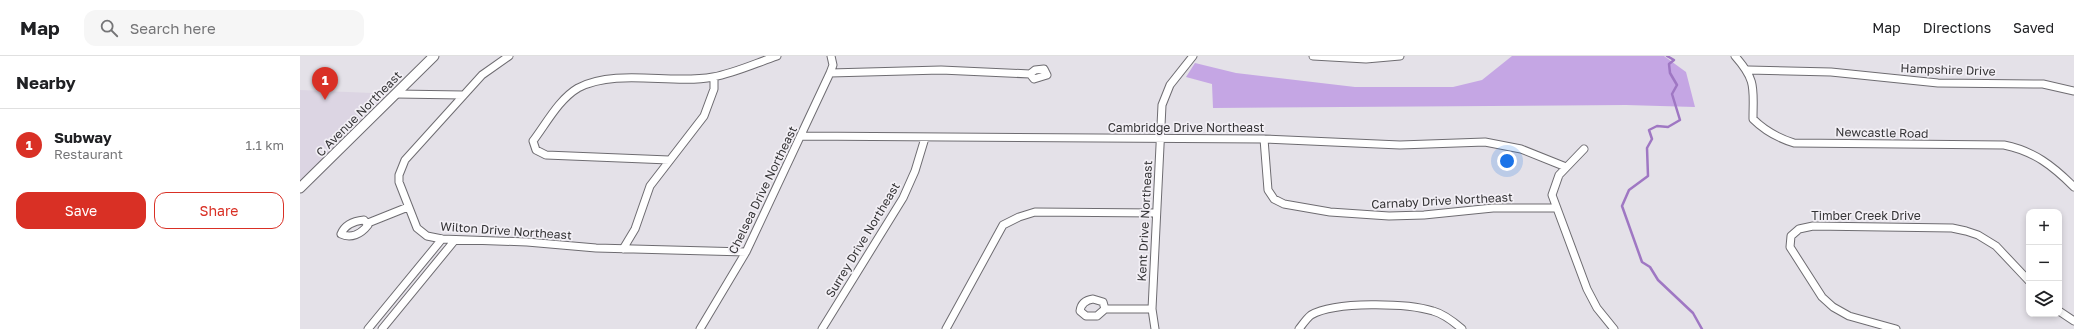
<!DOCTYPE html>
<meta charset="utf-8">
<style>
body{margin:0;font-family:"Golos Text",sans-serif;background:#f6f6f6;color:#202124}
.controls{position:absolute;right:12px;bottom:12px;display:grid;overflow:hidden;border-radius:8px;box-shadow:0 2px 6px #0003}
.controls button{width:36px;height:36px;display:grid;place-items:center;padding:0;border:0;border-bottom:1px solid #e0e0e0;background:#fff;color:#202124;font:20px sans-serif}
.you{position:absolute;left:1207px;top:105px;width:14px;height:14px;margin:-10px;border:3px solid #fff;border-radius:50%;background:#1a73e8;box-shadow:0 0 0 6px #1a73e833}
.badge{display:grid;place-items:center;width:26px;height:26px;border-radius:50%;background:#d93025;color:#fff;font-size:13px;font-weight:700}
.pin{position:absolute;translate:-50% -33px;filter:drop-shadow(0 1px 2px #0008)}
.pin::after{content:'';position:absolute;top:21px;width:14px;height:12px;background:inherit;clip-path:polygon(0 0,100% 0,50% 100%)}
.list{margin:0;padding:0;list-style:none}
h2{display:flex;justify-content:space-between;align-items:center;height:52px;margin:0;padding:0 16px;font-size:17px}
h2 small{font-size:13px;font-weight:400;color:#757577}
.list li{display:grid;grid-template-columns:26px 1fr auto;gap:12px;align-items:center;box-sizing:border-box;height:72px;padding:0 16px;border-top:1px solid #e0e0e0}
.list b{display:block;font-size:15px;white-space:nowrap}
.list p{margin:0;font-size:13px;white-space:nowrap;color:#757577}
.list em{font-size:13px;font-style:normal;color:#757577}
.actions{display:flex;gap:8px;padding:12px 16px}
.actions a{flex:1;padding:9px 0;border:1px solid #d93025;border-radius:12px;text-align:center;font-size:14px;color:#d93025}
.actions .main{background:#d93025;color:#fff}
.icon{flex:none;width:22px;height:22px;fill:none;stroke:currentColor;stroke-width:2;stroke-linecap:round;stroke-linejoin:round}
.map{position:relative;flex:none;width:1774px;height:273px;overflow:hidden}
header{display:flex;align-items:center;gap:24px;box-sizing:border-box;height:56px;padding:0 20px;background:#fff;border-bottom:1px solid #e0e0e0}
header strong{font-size:19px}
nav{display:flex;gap:22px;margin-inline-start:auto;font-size:14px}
.search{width:280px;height:36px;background:#f6f6f6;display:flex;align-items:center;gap:10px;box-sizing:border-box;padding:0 14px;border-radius:12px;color:#757577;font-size:15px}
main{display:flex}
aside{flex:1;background:#fff}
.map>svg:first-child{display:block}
</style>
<header>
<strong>Map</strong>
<div class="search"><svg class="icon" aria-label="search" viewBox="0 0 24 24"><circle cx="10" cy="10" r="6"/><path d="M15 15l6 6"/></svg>Search here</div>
<nav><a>Map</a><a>Directions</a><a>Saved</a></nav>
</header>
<main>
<aside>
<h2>Nearby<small></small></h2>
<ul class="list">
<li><span class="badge">1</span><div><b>Subway</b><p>Restaurant</p></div><em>1.1 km</em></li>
</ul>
<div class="actions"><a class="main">Save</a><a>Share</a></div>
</aside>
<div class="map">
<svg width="1774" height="273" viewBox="0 0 1774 273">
<rect width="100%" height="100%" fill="#e4e1e8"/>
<path fill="#dcd5e3" d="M0,34L96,38L0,132Z"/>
<path fill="#c5a6e4" d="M1212,0H1364L1386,16L1395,51L1326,49L913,52L912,28L886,21L895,7L936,17L1055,31H1153L1182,24Z"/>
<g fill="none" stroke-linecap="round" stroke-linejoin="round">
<path stroke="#9f77c3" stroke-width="2.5" d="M1367,0L1374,4L1369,8L1370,17L1377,29L1372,38L1380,64L1368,71L1357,70L1349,74L1352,83L1347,92L1348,120L1329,134L1322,150L1342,206L1350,211L1358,224L1393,257L1402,273"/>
<defs>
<path id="minor" d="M209,0L182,19L105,104L99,119V126L117,172L127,180L142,183L227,186L296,192L446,196
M1013,0L1066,3L1100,0
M1435,0C1457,25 1453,32 1453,63C1465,75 1478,82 1494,87L1704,89C1734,95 1753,110 1774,131
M744,13L747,19L734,23L730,18L735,14Z
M1448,14L1531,16L1638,27L1743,28L1774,35
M530,17L641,14L730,18
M96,38L163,39
M501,80L964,83L1100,89L1185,86L1221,93L1266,111
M964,83L968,134L974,143L984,148L1030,156L1089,160L1124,159L1193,152H1256
M1284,93L1259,119L1252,139L1287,233L1297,252L1314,273
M369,104L246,99L236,94L233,85C246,68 259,43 278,32C317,12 371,29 413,21C435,17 456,7 477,0
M64,164L68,169C61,178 51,183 41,178C45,168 54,165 64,164Z
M68,167L108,151
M323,193L335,173L350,130L404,60L414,33V21
M793,243L803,246L805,253L797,260H786L780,255C781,247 786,244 793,243Z
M805,253H852
M1759,255L1774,265
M68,273L142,183
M82,273L155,184
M400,273L446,196L530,17L533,9L531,0
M522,273L603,142L615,115L625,82
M646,273L703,169L719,161L735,156L856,157
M855,273L852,253L862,49L870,29L893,0
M999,273C1003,268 1006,263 1011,259C1035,245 1107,247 1133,255C1144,258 1154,266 1162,273
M1596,273L1549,260L1533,251L1522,241L1490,191L1491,180L1499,173L1513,170L1652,172L1666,175L1678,179L1696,190L1729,225"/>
<path id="tertiary" d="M0,132L134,0"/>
</defs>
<use href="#minor" stroke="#6e6c71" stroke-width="9"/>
<use href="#tertiary" stroke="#6e6c71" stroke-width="11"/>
<use href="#minor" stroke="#fff" stroke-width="7"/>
<use href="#tertiary" stroke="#fff" stroke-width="9"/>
</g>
<g text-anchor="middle" stroke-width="3.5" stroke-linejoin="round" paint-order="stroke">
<g font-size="12" fill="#353436" stroke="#f2eff5">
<text transform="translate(1648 14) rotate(2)" y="4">Hampshire Drive</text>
<text transform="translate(59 58) rotate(-45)" y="4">C Avenue Northeast</text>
<text x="886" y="76">Cambridge Drive Northeast</text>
<text transform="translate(1582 77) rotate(1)" y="4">Newcastle Road</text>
<text transform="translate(463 134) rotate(-64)" y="4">Chelsea Drive Northeast</text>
<text transform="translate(1142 145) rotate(-3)" y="4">Carnaby Drive Northeast</text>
<text x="1566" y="164">Timber Creek Drive</text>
<text transform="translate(845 165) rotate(-87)" y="4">Kent Drive Northeast</text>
<text transform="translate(206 175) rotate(4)" y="4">Wilton Drive Northeast</text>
<text transform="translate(563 184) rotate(-59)" y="4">Surrey Drive Northeast</text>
</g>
</g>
</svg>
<div class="controls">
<button>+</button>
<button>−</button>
<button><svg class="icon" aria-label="layers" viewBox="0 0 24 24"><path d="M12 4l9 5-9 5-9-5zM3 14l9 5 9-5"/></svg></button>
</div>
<div class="you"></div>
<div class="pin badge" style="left:25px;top:44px">1</div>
</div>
</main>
